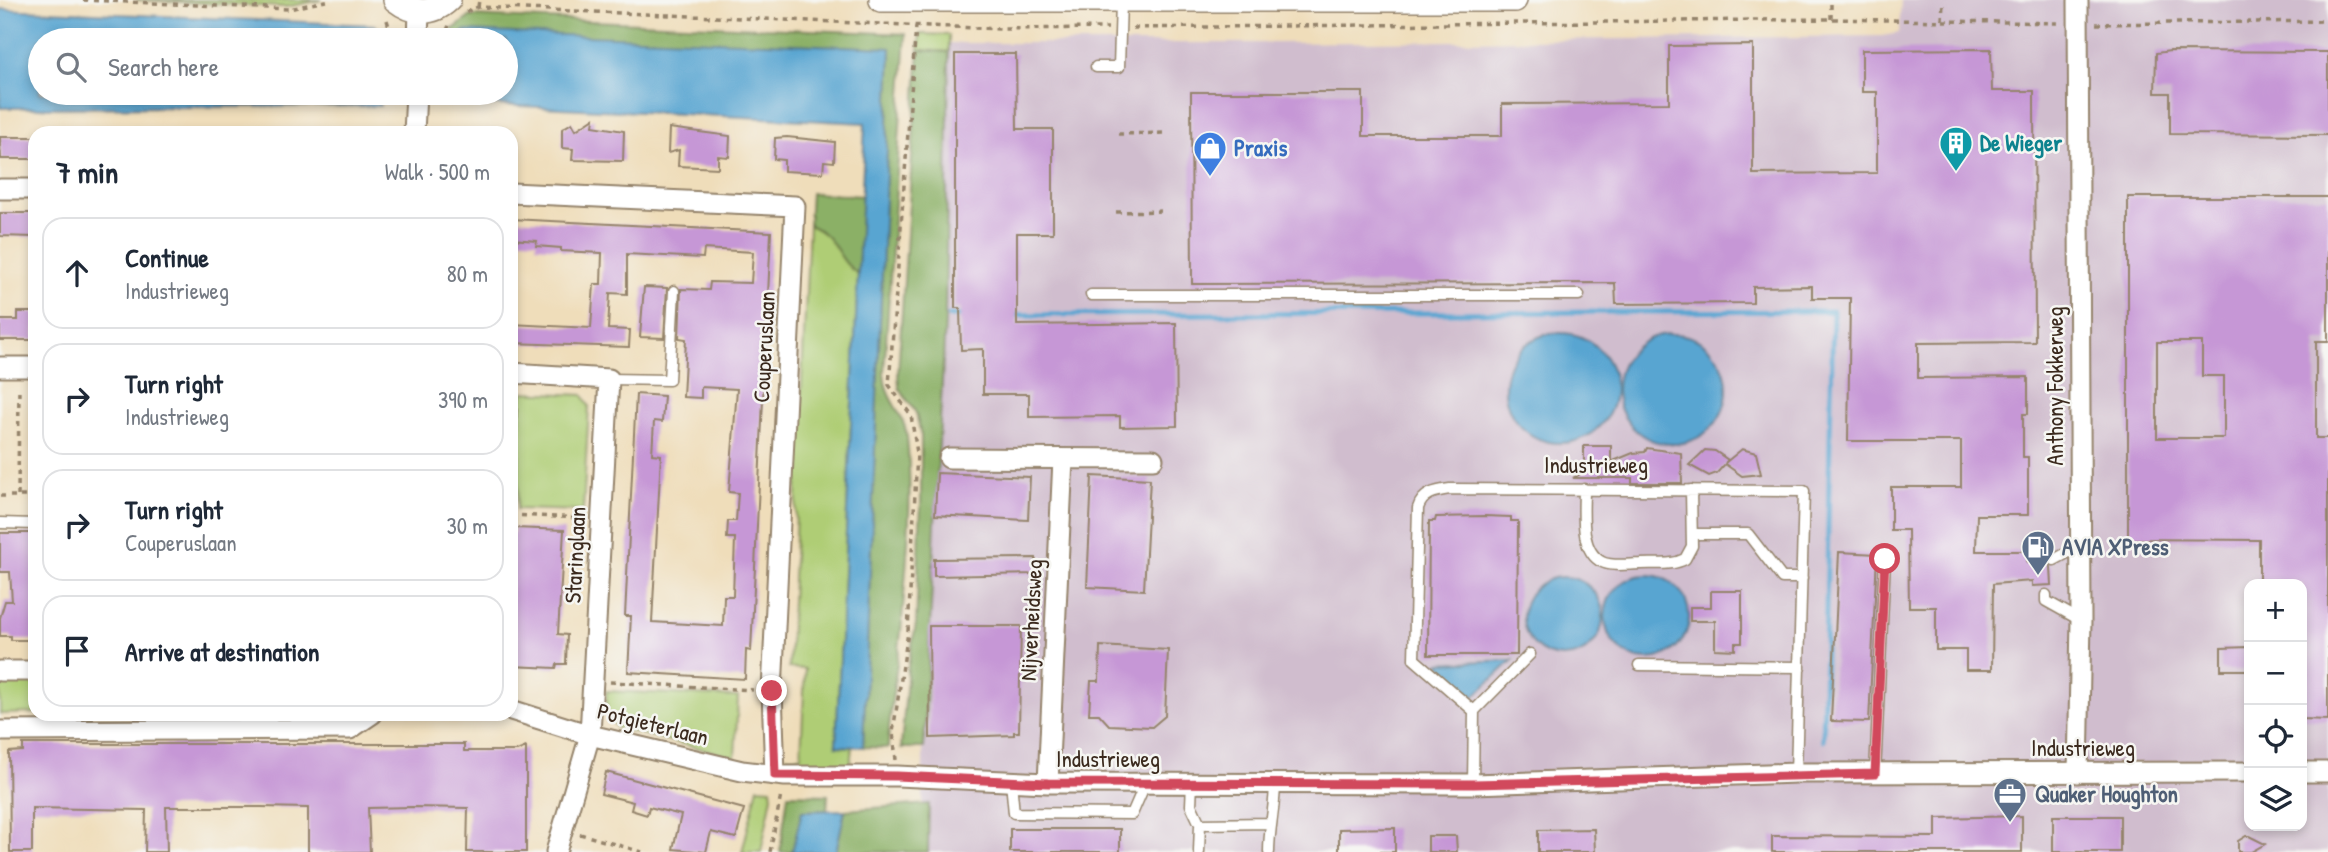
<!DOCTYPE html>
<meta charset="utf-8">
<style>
body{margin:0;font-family:"Patrick Hand",sans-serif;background:#f2f2f3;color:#1f2937}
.controls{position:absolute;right:21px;bottom:21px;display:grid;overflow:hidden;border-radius:14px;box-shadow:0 4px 10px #0003}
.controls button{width:63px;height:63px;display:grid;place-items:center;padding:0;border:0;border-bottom:2px solid #e0e1e3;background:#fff;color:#1f2937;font:35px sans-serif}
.stop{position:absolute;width:21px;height:21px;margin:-16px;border:5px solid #d1495b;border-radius:50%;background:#fff}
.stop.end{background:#d1495b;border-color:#fff;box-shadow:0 2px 7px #0008}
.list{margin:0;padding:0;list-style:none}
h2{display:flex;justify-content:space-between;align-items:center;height:91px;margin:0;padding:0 28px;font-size:30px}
h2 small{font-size:23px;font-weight:400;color:#747a83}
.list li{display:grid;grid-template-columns:46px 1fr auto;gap:21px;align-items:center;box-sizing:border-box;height:112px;margin:0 14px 14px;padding:0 14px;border:2px solid #e0e1e3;border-radius:21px}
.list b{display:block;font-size:26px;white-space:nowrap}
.list p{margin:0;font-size:23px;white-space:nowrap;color:#747a83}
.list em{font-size:23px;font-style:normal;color:#747a83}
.icon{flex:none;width:38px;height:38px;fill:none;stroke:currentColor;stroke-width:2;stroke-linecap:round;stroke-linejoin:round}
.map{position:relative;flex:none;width:2328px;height:852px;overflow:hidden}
.search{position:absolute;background:#fff;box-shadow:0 4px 10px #0003;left:28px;top:28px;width:490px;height:77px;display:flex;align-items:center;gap:18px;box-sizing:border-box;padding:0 24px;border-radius:38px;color:#747a83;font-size:26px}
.panel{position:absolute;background:#fff;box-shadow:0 4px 10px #0003;left:28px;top:126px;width:490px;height:595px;border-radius:21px}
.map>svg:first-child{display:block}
</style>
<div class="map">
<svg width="2328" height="852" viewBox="0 0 2328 852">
<rect width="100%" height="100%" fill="#f6f6f2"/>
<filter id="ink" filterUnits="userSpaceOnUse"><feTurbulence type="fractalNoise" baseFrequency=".0143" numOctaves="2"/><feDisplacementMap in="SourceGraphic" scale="14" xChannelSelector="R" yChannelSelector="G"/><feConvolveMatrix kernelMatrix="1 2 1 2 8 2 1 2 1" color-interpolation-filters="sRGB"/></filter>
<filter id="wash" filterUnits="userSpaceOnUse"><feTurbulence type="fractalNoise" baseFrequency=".00686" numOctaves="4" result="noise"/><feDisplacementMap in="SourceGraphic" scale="28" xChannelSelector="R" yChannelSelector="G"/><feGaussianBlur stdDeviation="1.57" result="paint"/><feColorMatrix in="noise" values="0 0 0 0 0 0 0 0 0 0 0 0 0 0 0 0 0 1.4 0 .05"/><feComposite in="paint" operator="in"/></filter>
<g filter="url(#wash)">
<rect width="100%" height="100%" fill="#efddba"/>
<path fill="#d0bdce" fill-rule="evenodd" d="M1901,0H2328V852H923V746L933,530L941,43H1275L1882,36L1899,33ZM2249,584H2302V826H2249Z"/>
<path fill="#afcd75" stroke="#757c4a" stroke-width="2" d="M136,0H322L285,7Z
M920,34L949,35V52L919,50Z
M809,225C838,236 835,259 858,274L836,746L852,747L850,766H783L778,757L801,756L805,669L789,668Z
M521,392L583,395L589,406L583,511L517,509Z
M0,681H35V713L0,714Z
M606,691L738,697L735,757L617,728L607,715Z
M758,787L771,788L772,796L761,852H742Z"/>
<path fill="#8bb066" stroke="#636d42" stroke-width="2" d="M471,16L906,34L884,373C886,404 904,410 907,437C913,496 907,561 902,620C899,663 889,704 888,748L863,747L891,49L463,32L462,40H450L452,30Z
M919,50L949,52L945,321L924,748H901L908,666L916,624L921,502V436L916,413L899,388L898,373Z
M811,193L862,196L858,274C835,259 838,236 809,225Z
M788,794L828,795L827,810L802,811L792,852H780Z
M929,804L928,852H836L845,810Z"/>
<path fill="#58a5d1" stroke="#4a6878" stroke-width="2" d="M0,9L375,25L383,33L382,40H40V93H380V106L0,108Z
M463,31L891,48L863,747L836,746L865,123L459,103L460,93H506V40H462Z
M1505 388a55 55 0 1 1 110 0a55 55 0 1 1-110 0Z
M1617 389a55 55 0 1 1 110 0a55 55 0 1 1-110 0Z
M1605 617a42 42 0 1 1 84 0a42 42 0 1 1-84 0Z
M1523 617a40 40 0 1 1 80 0a40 40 0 1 1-80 0Z
M1513,660L1473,697L1439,663Z
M845,810L836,852H792L802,811Z"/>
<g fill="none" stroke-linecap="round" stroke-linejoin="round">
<path stroke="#58a5d1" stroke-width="5" d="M1010,315L1833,311L1823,741
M949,316H965"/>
</g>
<g id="blocks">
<path fill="#c697d6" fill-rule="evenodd" d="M1753,45V174L1877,173V92H1862V50L1991,49L1992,91H2034L2035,342L1918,343V378L2028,377V414H2023V457H2028V515H1977L1976,551H2029L2027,563L2047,562L2051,567L2052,585L2032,586V581L1993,584L1992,670H1966V650H1936V607H1909L1908,530H1891V487H1961V441H1848L1850,298H1812V286L1753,287V303L1616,304L1615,283L1192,284L1191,92H1363V136H1502V104L1669,103V46Z
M2170,51L2328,52V135L2170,134V93H2155L2156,53Z
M955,54H1016L1017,129H1053V233H1017V325L1176,323L1177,426L1120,427V416L1029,417V394H983V349L961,350L960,308H955Z
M594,118L593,126L624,131L623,161L572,160L573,149L562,148V129L572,123L576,130Z
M669,128L730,136L729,157L718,156V168L678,166L679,150L668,153Z
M0,137H35V159H1Z
M787,137L835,142L834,162L824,161L823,173L784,171V160L774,159L775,138Z
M2128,197H2328V341H2316V438H2328V720L2302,719V584H2259V540L2128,539ZM2157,342H2202V376H2224V438H2157Z
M0,213H35V237L0,236Z
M511,219L771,232L751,651L746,650L745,679L628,672L631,616H625L636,394L664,396L662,422L654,421L653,438L652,454L661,455L652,622L723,626L724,596H733L735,538H727L728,521H736L738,493L729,492L737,389L701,387V398L683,397L686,339L679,338L681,289L709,290L710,282L751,283L753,252L704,249L703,258L627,254V294L610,293L608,329L630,330L629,347L511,343V324L591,328L594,284H601L602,253L561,251V248L536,246L537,241L511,239Z
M644,287L667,288L664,338L640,337Z
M18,312H35V340H0V320H18Z
M1584,446H1611V462L1633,453L1645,452L1647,448L1681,453L1682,483H1632V478H1573L1584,472Z
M1742,449L1756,453L1761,474L1742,476L1725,464L1717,473L1709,476L1689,465L1705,450L1715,451L1728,460L1725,463Z
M937,473L1030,477L1028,520L935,515Z
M1092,476L1150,479L1144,590L1087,587Z
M1484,516L1511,517V521H1518L1517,655H1428L1429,521H1435L1436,517Z
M514,528L564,530L558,634L567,635L566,664H557L556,668L511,666V533H514Z
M0,533H35V640H11V636H0V618L5,601H12L10,572H0Z
M1839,552L1877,554L1869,722L1831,721Z
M1036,558V574L934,576V559Z
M1711,591H1742V643H1735V650L1715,649V621H1690V607H1711Z
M929,626H1021L1019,732H1014V735L930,738Z
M1100,646L1168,650L1165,716L1152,727L1109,725L1099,714H1089L1091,681H1099Z
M2249,647V670H2221V648Z
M23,744H464V751H517L526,747V852H467L468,808L412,807L368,808L370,852H308V808L261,807H166L167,852H145L146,810L32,808V852H10L9,752L23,751Z
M606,772L744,809L736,838L711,832L706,852L673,849L681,815L649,807L647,815L631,810L633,802L601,794Z
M2022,816V852H1772V836L1936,837V818Z
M2053,816H2120V852H2053Z
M1395,828V852H1339V829Z
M1010,829H1120V852H1010Z
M1594,829L1595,852H1538V830Z
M1428,836H1456L1457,852H1428Z
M2246,836H2249L2265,844L2251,852H2238V841Z"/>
</g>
</g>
<g filter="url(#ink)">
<use href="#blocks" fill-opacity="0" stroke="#95846c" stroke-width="2"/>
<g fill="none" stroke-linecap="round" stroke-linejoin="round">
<defs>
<path id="service" d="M1096,67H1119L1121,1
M1091,295H1579
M609,379L669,380L674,291
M511,427L513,373
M1584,489C1584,511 1579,551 1602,562C1612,567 1630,564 1641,564C1656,563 1672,566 1685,559L1692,546L1691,490
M0,523L35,524
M1692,534H1748L1782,578H1802
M2054,560L2080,546
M2046,595V601L2080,620
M1639,665L1800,667
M1474,711L1530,654
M1875,774L1885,559
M1011,782L1014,813L1132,814L1145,784
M1192,783L1191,805L1200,824L1199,852
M1473,784L1474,711L1414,659L1418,508C1423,493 1435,491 1450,489L1804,491L1796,773
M1200,824L1269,823
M1269,852C1269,828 1275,807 1275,783"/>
<path id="minor" d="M418,40L419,12
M414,133L416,93
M0,189H35
M511,193L795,206L772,691L775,775
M0,367H35
M511,373L609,379L590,735L556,852
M949,458L1153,459
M0,671H35
M511,710L590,735L742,771L785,776H897L1048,783L1473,784L1796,773L2249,772
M0,731L350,729L372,714
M2302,772H2328
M2078,773L2081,620L2078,0
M1048,783L1063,459"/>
<path id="tertiary" d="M395,0C413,14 432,16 449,0
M881,0H1515"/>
</defs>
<use href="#service" stroke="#95846c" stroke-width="13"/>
<use href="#minor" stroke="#95846c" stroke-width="23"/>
<use href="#tertiary" stroke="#95846c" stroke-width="26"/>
<path stroke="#95846c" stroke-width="3.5" stroke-dasharray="5 5" stroke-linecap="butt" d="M83,0L289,9L330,0
M478,7L479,0
M466,12L478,7L1000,29L1108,28
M1831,19V0
M387,20L393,40
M1942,20L1943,0
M2096,24L2328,21
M1133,28L1831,19L2060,23
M392,36H401
M444,40L449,25
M1118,134L1167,133
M1116,212L1166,211
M0,496H35
M18,496L19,386
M511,515L582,518
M610,682L753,690
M896,760L893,732L908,632L917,453L911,415L889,385L916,26
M580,834L642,852
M770,852L781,795"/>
<use href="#service" stroke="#fff" stroke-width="10"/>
<use href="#minor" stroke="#fff" stroke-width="19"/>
<use href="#tertiary" stroke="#fff" stroke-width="23"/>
</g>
</g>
<g fill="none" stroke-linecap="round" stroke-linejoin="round" filter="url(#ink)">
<path stroke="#d1495b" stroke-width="9" d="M772,691L775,775L897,776L1048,783L1474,784L1875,774L1885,559"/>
</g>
<defs>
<symbol id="building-pin" viewBox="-11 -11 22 30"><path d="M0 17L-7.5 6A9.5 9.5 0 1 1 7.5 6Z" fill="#0f9aa8" stroke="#f6f6f2"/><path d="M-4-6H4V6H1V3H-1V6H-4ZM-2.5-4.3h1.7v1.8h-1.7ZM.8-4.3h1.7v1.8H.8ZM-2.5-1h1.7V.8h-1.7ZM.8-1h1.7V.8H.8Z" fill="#fff"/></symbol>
<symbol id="shop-pin" viewBox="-11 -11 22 30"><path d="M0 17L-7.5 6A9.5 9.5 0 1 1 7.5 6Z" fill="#3f7fe0" stroke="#f6f6f2"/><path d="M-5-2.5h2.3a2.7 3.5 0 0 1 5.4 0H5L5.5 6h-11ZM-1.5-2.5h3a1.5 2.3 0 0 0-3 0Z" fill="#fff"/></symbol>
<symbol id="fuel-pin" viewBox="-11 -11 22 30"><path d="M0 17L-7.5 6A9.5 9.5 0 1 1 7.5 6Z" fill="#5c6f8a" stroke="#f6f6f2"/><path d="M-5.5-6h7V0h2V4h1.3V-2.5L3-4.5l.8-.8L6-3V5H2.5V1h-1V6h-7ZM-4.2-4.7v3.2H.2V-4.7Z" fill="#fff"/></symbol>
<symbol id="office-pin" viewBox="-11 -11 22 30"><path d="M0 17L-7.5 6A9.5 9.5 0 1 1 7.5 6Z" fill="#5c6f8a" stroke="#f6f6f2"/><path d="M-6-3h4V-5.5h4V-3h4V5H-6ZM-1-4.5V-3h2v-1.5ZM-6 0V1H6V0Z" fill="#fff"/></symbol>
</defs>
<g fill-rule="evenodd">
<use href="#building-pin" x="1937" y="124" width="38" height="52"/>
<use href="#shop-pin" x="1191" y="129" width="38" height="52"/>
<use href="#fuel-pin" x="2019" y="528" width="38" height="52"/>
<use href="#office-pin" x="1991" y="775" width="38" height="52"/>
</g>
<g text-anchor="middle" stroke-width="5" stroke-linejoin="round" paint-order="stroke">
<g font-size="23" font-weight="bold" fill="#0d838f" stroke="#f6f6f2" text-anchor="start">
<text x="1980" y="151">De Wieger</text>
</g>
<g font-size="23" font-weight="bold" fill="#366cbe" stroke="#f6f6f2" text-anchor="start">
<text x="1234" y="156">Praxis</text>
</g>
<g font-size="23" fill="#3b2a1e" stroke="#f6f6f2">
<text transform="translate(764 347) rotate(-87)" y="8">Couperuslaan</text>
<text transform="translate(2055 386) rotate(-90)" y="8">Anthony Fokkerweg</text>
<text x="1596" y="473">Industrieweg</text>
<text transform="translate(575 555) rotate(-87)" y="8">Staringlaan</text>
<text transform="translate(1031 620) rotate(-87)" y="8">Nijverheidsweg</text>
<text transform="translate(653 724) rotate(14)" y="8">Potgieterlaan</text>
<text x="2083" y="756">Industrieweg</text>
<text x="1108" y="767">Industrieweg</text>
</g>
<g font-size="23" font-weight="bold" fill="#4e5e75" stroke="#f6f6f2" text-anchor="start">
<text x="2062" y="555">AVIA XPress</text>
<text x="2035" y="802">Quaker Houghton</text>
</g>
</g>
</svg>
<div class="controls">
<button>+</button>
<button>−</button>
<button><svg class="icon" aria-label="locate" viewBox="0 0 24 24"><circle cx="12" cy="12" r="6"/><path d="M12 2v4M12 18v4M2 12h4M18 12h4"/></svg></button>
<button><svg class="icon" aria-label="layers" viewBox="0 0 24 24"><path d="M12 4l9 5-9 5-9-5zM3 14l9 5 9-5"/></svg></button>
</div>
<div class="stop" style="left:1885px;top:559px"></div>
<div class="stop end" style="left:772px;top:691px"></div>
<div class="search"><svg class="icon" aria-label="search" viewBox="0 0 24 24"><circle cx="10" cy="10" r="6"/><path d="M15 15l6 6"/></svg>Search here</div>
<section class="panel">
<h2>7 min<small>Walk · 500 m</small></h2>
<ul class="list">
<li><svg class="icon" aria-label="ahead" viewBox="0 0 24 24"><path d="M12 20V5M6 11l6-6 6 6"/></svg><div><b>Continue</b><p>Industrieweg</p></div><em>80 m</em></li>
<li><svg class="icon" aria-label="right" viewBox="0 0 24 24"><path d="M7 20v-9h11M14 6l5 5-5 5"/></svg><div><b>Turn right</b><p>Industrieweg</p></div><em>390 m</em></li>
<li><svg class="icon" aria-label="right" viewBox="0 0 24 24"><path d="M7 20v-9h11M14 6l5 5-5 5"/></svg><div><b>Turn right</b><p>Couperuslaan</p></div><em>30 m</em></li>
<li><svg class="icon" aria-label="arrive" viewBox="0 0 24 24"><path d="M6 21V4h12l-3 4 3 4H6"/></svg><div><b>Arrive at destination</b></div></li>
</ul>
</section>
</div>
